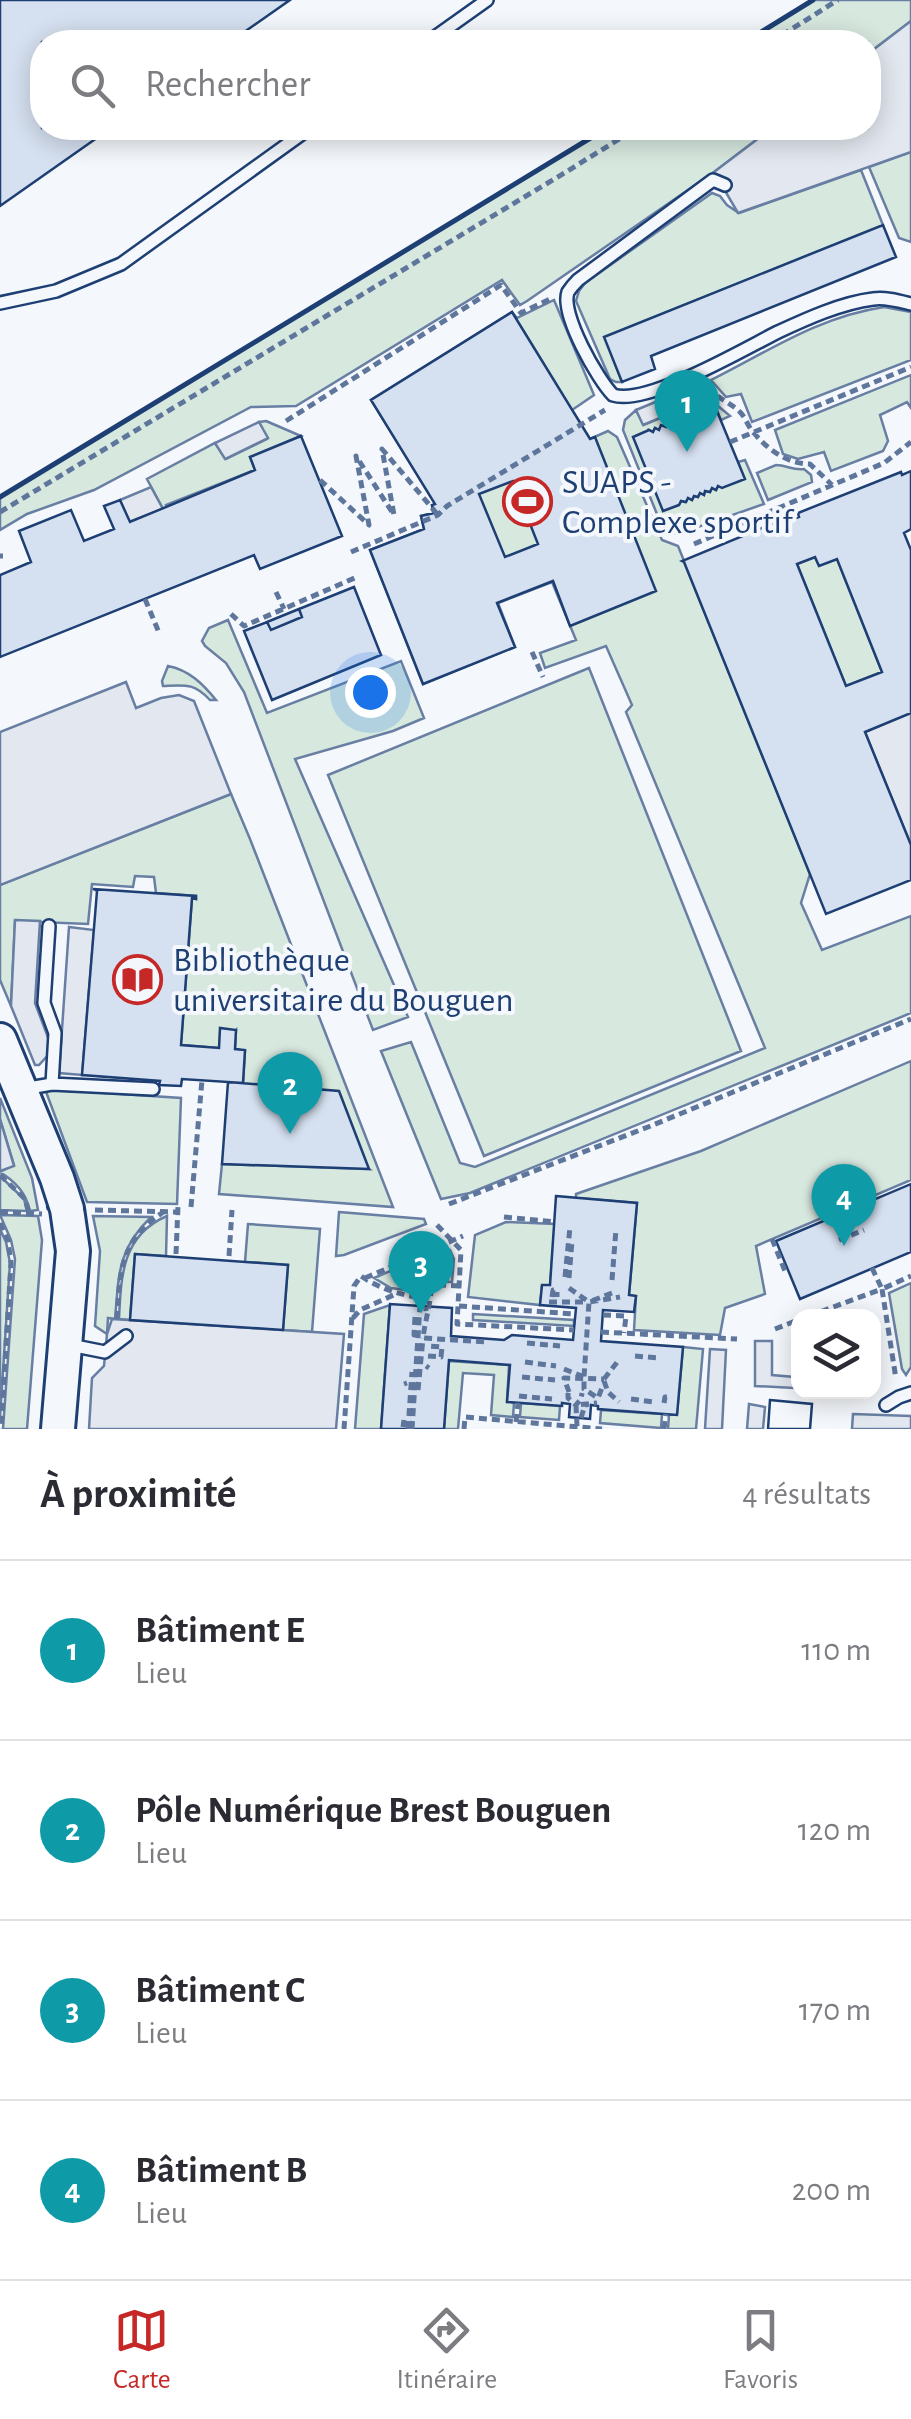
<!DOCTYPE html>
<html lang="fr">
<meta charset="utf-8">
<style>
body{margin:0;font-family:"Alegreya Sans",sans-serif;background:#f7f7f7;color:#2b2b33}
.controls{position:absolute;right:30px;bottom:30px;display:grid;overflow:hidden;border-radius:20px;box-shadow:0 5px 25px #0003}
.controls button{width:90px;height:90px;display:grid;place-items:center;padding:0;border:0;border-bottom:2px solid #e1e1e2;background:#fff;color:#2b2b33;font:50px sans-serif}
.you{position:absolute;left:370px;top:692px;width:35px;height:35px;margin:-25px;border:8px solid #fff;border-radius:50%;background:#1a73e8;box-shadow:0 0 0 15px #1a73e833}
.badge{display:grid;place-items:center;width:65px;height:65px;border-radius:50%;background:#c62828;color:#fff;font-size:32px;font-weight:700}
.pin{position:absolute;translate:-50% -82px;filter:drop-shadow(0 2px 5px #0008)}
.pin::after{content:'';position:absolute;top:52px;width:35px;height:30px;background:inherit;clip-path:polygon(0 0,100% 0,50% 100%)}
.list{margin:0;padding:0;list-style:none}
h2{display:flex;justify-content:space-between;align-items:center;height:130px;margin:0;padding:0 40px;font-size:42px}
h2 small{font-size:32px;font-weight:400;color:#7c7c81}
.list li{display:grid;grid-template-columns:65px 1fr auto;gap:30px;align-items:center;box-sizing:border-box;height:180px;padding:0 40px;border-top:2px solid #e1e1e2}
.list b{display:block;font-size:38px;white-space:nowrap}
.list p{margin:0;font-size:32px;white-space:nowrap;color:#7c7c81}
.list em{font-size:32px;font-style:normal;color:#7c7c81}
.icon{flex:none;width:55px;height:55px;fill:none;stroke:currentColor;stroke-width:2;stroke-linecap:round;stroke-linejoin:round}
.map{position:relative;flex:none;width:911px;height:1429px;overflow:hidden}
.search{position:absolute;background:#fff;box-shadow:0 5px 25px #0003;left:30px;right:30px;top:30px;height:110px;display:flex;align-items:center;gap:25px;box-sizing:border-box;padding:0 35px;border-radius:40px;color:#7c7c81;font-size:38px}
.sheet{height:850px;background:#fff}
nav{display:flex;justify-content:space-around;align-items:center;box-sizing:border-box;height:140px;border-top:2px solid #e1e1e2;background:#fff;font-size:28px;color:#7c7c81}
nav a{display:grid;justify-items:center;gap:5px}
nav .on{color:#c62828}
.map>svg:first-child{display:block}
</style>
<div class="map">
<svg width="911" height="1429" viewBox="0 0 911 1429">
<rect width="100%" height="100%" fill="#f4f7fb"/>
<path fill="#d7e8df" stroke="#687fa3" stroke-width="2.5" d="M813,0H911V21L869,53L868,42H745Z
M607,128H772L714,172L527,301L520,305L502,280L296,406L251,407L94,490L27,514L0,530V497Z
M911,152V242L899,238L869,167Z
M861,170L883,225L605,337L622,382H616L610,379L576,301L579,291L585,283L712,193L720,196L727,205L739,213Z
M554,300L594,395L572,410L590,439L608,431L617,437L662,540L678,546L810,874L801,903L822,950L911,916V1013L470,1193L441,1199L381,1051L411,1042L460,1163L475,1167L765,1048L626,712L632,705L606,646L545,668L540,653L576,640L552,582L498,603L515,647L423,684L370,550L424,529L421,516L433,513L432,505L435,503L371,400L512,312L517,318Z
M884,307L911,312V360L752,422L741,394L726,397L711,380C769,351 818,317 884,307Z
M911,375V408L907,402L880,415L888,441L883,451L831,471L824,452L798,459L783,454L775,430Z
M694,386L730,416L721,420L714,404L693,413L684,420L680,419L678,422L674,421L672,424L668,423L666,427L661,426L659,430L655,428L653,432L649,430L663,511L679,505L681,501L685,502L688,498L692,500L694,496L698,497L700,493L704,495L705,491L710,492L712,488L716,490L718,486L744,479L738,462L745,460L764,504L678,534L667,531L661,524L623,430L625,420L636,410L644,425L700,401Z
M266,421L301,436L250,457L255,470L166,505L167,508L163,509L147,479L215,443L226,459L267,439L259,422Z
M776,465C786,465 794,471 804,469L811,475L812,482L768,500L757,473Z
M815,557L819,566L837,559L882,672L846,686L797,564Z
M228,620L267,713L401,661L424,718L393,731L295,759L408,1017L373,1030L244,692L226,663L205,646L202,641L209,628Z
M168,666C189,670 203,684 216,700H210C194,683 186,685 163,686L162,681Z
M589,668L741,1051L484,1156L328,775Z
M231,794L250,839L393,1207L219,1194L222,1164L369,1169L243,1083L245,1051L235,1049L236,1030L219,1048L181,1045L192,898L196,899V896L156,893L154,877L135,876L133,887L92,884L88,924L15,921L11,1006L0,980V885Z
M911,1061V1180L756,1246L765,1294L725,1308L720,1335L634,1330L636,1296L629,1295L637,1203L576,1198V1194L701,1151Z
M45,1089L181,1098L177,1204L87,1202Z
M0,1098L32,1178L38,1210L30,1211C26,1193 16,1182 0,1172L14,1165L0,1119Z
M0,1176L24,1199L27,1211L0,1210Z
M339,1212L424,1219L426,1224L344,1255L336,1256Z
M0,1215L38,1216L42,1240L27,1429H3L15,1259L11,1240Z
M93,1216L151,1217C117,1250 119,1275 115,1319L108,1318L107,1334L95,1326L100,1251Z
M167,1216L166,1256L135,1254L130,1320L119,1319C121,1276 122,1235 167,1216Z
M506,1222L555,1224L550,1286H542L540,1305L468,1297L475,1235Z
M248,1224L320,1229L312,1332L283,1330L288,1265L245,1262Z
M0,1229L6,1242L10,1263L0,1418Z
M439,1250H450L454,1259L452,1282L412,1281L413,1291L391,1288L374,1278Z
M911,1283V1367L906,1375L902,1369L889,1293Z
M390,1305L381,1429H355L364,1314Z
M473,1314L574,1320V1326L473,1320Z
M683,1347L703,1349L696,1429H668L669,1415L677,1414Z
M449,1361L509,1365L507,1401L514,1403L513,1417L491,1415L494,1375L463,1373L458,1429H444Z
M521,1403L560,1406L559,1420L520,1417Z
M601,1410L662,1414L661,1428L600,1423Z"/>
<path fill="#e3e8f0" stroke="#687fa3" stroke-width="2.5" d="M911,21V152L738,213L714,172L772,128H868L869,53Z
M694,386L701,401L643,425L636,410Z
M259,422L268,438L225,459L215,443Z
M151,487L163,509L129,522L120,500Z
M126,682L136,708L161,698L179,695L194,701L231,794L0,885V732Z
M911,713V845L865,732Z
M15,920L40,921L35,1003L49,1040V1054L39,1065H35L11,1006Z
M69,927L94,930L82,1075L59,1073Z
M0,1119L14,1166L0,1171Z
M112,1319L344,1334L336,1429H89L92,1378L104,1366L107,1334Z
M755,1341H772V1375L794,1377V1388L755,1386Z
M710,1349L726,1350L722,1429H705Z
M749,1404L765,1407L763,1429H747Z
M853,1414L911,1416V1429H852Z"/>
<path fill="#d5e0f0" stroke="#1d3f73" stroke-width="2.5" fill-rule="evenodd" d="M0,0H290L230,42H42V128H111L0,206Z
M883,225L896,257L651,356L655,369L622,382L604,337Z
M512,312L590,439L595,437L656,591L570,626L553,581L497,603L515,647L423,684L370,550L424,529L421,516L434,513L432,505L435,504L371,400ZM513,481L538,544L505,557L479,494Z
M714,404L745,479L722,488L718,486L716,490L712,488L710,492L705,491L704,495L700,493L698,497L694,496L692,500L688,498L686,502L681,501L679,505L663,511L633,437L649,430L653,432L655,428L659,430L661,425L666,427L668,423L672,424L674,421L678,422L680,419L684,420L686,416L690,417L693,413Z
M301,436L342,536L260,569L254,555L0,657V575L31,562L19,531L71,510L84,541L114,529L104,506L120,500L130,522L255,470L250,457Z
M911,471V529L904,533L911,550V713L865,732L911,845V880L826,914L684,562L682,561L779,521L780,524L799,517L798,513L901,472L902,475ZM815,557L819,566L837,559L882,672L846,686L797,564Z
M354,587L381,655L272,700L244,631L267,622L271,630L302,617L299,609Z
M299,609L302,617L271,630L267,622Z
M93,889L196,896V899L192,898L181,1045L219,1048L220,1028L236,1030L235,1049L245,1050L243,1083L182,1079L181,1086L159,1085L160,1081L82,1075L97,891Z
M228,1082L339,1091L369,1169L222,1164Z
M911,1184V1252L800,1299L776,1241Z
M556,1196L637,1203L629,1295L636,1296L634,1312L603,1310L601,1341L683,1347L677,1415L598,1409V1406L591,1405L590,1419L569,1417L570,1404L562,1403V1406L507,1402L510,1365L449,1360L444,1429H381L390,1304L452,1308L451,1336L504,1340L512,1335L573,1340L576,1308L540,1305L542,1285H550Z
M135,1254L288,1265L283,1330L130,1320Z
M770,1400L812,1404L810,1429H768Z
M770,1400L812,1404L810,1429H768Z"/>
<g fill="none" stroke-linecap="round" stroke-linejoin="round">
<defs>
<path id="lane" d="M428,42L487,0
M725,185L713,180L578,280C576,282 570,289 568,292C560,314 598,380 613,395C647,406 744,349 778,332C806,319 841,303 873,299C885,297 899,301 911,304
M0,303L56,291L121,264L310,128
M49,926L44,1003L55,1033L52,1084
M23,1089L52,1084L153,1089
M70,1345L105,1352L126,1336
M886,1405L899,1397L911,1393"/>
<path id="secondary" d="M0,1040L57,1178L67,1209L73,1251L58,1429"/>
</defs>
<use href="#lane" stroke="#1d3f73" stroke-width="16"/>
<use href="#secondary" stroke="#1d3f73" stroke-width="38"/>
<path stroke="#5e769c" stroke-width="5" stroke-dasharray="8 5" stroke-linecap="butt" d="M771,42L838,0
M708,387C719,400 730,402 740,412C746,418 748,427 754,433C768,450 788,464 810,464L832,485
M286,421L501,285L521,313L552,298
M730,442L911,367
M320,480L369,525L356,456L394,515L382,449L438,515
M0,512L566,172L637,128
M694,544L884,463L911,442
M351,552L438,515L447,506L605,410
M0,556H3
M276,592L284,609
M145,599L160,635
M231,614L244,626L357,577
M532,652L543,677
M0,1175L25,1199L29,1213
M449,1204L648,1127L911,1019
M191,1207L202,1080
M95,1210L178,1212
M0,1212L42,1214
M504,1217L555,1222
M0,1223L8,1241L11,1263L1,1429
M437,1225L461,1250L457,1324L574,1330
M772,1239L785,1271H788
M839,1240L864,1230
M176,1254L178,1206
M229,1256L232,1210
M872,1268L882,1289L911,1276
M565,1277L570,1227
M365,1278L463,1236
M569,1278L572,1241
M612,1280L616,1229
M459,1286L421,1284L420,1289L431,1290C430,1307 425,1321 423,1338L486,1342
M569,1288L589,1302L584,1377
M612,1293L589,1302L620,1297
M552,1297L553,1290H557V1297
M549,1302H586
M459,1306L575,1314
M603,1315L626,1316L624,1333
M809,1316L882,1289L896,1379
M415,1317L414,1335H418
M353,1318L360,1310L398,1293
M117,1319C120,1269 120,1240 165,1211
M775,1329L798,1320
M601,1332L737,1339
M527,1343L560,1346
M428,1356L441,1357L442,1347L429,1346
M635,1356L660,1358
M525,1362L556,1366
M426,1366L429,1368
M564,1369L584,1377V1389L598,1398L603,1385
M522,1377L555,1380
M604,1379L618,1361
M604,1381L608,1392L619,1402
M404,1384L407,1383
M418,1390L423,1338
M569,1392L564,1378L604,1379
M568,1393V1398L576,1405L581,1399L582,1393
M519,1396L552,1399
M631,1399L654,1402
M664,1403L665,1397H668
M581,1418L585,1405L589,1404
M516,1422L518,1403
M577,1426L576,1405L597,1403
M403,1427L404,1420
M344,1429L354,1286L361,1276C380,1289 403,1296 425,1298L426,1311
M408,1429L412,1372
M412,1429L420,1306
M464,1429L465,1417L602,1429
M664,1429L666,1414"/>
<use href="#lane" stroke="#f4f7fb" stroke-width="11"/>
<use href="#secondary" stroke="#f4f7fb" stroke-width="32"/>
<path stroke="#1d3f73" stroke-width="2.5" stroke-dasharray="12 5" stroke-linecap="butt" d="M47,1206L48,1210
M84,1208L85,1211"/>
<path stroke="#1d3f73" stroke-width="5" d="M745,42L813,0
M0,497L607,128"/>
</g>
<defs>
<symbol id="stadium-ring" viewBox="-11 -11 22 22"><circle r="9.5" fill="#f4f7fb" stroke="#c62828" stroke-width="1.5"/><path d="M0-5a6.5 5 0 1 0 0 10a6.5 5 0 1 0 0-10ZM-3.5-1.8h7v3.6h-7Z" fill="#c62828"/></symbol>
<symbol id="library-ring" viewBox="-11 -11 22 22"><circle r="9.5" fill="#f4f7fb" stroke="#c62828" stroke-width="1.5"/><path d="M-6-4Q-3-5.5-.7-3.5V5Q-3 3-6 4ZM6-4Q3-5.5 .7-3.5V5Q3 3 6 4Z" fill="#c62828"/></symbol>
</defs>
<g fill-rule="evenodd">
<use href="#stadium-ring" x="500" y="474" width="55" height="55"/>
<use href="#library-ring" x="110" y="952" width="55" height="55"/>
</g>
<g text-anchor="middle" stroke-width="8" stroke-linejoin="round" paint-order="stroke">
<g font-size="35" fill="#1d3f73" stroke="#f4f7fb" text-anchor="start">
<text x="562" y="493">SUAPS -<tspan x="562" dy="40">Complexe sportif</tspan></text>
<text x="173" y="971">Bibliothèque<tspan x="173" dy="40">universitaire du Bouguen</tspan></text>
</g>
</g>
</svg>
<div class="controls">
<button><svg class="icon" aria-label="layers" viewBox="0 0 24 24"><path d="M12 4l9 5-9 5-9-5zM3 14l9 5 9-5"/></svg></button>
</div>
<div class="you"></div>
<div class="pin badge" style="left:687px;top:452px;background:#0f9aa8">1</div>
<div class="pin badge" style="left:290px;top:1134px;background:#0f9aa8">2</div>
<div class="pin badge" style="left:421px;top:1313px;background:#0f9aa8">3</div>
<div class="pin badge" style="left:844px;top:1246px;background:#0f9aa8">4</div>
<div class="search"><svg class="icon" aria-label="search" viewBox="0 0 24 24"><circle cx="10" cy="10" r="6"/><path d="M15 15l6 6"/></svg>Rechercher</div>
</div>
<section class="sheet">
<h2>À proximité<small>4 résultats</small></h2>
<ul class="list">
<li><span class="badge" style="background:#0f9aa8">1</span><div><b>Bâtiment E</b><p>Lieu</p></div><em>110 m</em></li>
<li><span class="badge" style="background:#0f9aa8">2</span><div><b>Pôle Numérique Brest Bouguen</b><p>Lieu</p></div><em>120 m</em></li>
<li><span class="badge" style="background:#0f9aa8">3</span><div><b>Bâtiment C</b><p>Lieu</p></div><em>170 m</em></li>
<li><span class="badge" style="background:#0f9aa8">4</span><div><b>Bâtiment B</b><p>Lieu</p></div><em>200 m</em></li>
</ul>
</section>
<nav>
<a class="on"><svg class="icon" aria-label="map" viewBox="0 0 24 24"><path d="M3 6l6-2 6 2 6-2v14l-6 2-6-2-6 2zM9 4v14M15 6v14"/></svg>Carte</a>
<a><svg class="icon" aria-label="directions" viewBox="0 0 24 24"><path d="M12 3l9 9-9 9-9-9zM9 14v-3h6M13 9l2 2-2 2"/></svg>Itinéraire</a>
<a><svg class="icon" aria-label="saved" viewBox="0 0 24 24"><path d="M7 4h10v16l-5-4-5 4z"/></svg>Favoris</a>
</nav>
